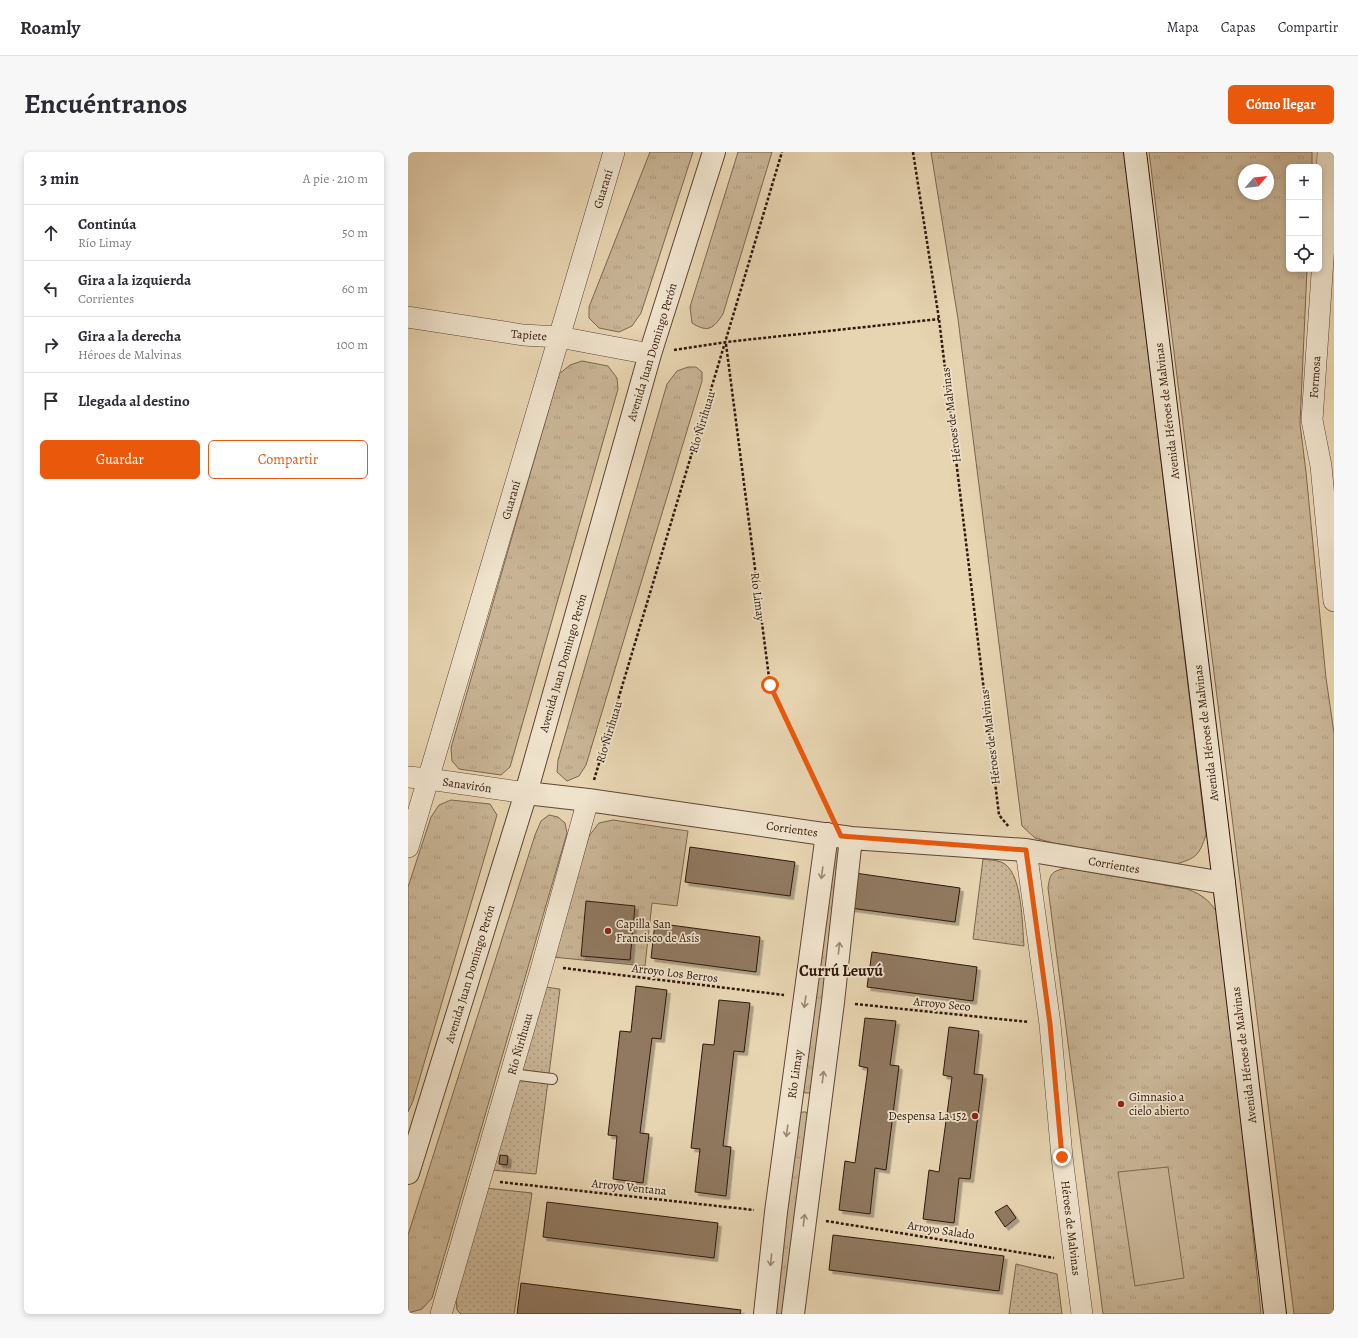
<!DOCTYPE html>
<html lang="es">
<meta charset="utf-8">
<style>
body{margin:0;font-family:Alegreya,serif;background:#f7f7f7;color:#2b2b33}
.controls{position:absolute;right:12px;top:12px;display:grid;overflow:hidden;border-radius:6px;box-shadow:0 2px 6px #0003}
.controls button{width:36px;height:36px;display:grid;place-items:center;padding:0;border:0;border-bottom:1px solid #e1e1e2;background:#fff;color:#2b2b33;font:20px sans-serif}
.compass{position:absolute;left:830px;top:12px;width:36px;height:36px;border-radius:50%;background:#fff;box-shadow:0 2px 6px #0003;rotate:62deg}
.stop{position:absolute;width:12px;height:12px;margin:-9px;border:3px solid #ea580c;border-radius:50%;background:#fff}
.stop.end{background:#ea580c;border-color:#fff;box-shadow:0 1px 4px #0008}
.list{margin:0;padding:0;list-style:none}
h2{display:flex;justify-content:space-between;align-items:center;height:52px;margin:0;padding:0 16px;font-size:17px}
h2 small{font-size:13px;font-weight:400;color:#7c7c81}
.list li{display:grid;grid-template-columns:26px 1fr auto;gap:12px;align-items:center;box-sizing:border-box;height:56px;padding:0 16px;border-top:1px solid #e1e1e2}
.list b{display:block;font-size:15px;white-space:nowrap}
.list p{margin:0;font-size:13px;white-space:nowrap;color:#7c7c81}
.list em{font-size:13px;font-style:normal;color:#7c7c81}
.actions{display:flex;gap:8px;padding:12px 16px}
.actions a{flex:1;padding:9px 0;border:1px solid #ea580c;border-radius:6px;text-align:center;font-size:14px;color:#ea580c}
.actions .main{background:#ea580c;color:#fff}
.icon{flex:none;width:22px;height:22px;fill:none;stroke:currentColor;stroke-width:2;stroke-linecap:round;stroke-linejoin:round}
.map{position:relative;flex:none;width:926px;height:1162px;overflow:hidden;border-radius:6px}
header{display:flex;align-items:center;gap:24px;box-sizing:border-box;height:56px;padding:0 20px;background:#fff;border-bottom:1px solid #e1e1e2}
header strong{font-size:19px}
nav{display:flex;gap:22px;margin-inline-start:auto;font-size:14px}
.intro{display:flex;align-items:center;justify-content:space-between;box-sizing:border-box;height:96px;padding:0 24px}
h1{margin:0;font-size:28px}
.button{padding:10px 18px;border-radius:6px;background:#ea580c;color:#fff;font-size:14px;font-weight:700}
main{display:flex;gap:24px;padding:0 24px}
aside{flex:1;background:#fff;border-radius:6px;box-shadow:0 2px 6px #0003}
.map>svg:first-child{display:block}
</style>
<header>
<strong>Roamly</strong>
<nav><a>Mapa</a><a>Capas</a><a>Compartir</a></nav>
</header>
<div class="intro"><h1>Encuéntranos</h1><a class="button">Cómo llegar</a></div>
<main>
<aside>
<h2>3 min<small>A pie · 210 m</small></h2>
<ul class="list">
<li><svg class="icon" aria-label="ahead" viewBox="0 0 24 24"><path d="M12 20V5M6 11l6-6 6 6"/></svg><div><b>Continúa</b><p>Río Limay</p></div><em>50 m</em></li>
<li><svg class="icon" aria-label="left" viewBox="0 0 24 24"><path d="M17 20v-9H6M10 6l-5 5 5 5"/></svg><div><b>Gira a la izquierda</b><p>Corrientes</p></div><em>60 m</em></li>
<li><svg class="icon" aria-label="right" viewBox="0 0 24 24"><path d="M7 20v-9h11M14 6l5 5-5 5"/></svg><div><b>Gira a la derecha</b><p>Héroes de Malvinas</p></div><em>100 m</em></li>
<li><svg class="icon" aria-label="arrive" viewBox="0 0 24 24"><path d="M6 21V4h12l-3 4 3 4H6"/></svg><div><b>Llegada al destino</b></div></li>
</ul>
<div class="actions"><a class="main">Guardar</a><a>Compartir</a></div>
</aside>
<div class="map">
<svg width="926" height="1162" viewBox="0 0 926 1162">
<defs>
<pattern id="grass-tufts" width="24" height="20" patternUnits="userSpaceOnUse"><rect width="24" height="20" fill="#c8b495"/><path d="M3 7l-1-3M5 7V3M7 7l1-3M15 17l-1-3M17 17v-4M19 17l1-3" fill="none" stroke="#ac9a7f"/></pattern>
<pattern id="park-dots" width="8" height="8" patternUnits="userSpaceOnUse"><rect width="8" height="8" fill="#c8b495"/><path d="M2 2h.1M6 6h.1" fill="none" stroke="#ac9a7f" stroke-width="1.8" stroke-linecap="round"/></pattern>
<filter id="shadow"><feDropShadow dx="3.5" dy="3.5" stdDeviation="0" flood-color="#0004"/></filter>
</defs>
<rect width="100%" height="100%" fill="#e7d4b1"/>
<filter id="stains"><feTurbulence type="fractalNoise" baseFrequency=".005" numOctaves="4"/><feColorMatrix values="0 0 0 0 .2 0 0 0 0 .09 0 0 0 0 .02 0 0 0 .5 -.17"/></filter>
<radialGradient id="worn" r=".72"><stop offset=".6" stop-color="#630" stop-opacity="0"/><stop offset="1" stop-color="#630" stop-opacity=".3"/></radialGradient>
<path fill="url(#grass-tufts)" stroke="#7c6650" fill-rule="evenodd" d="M242,0H285L233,161L224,174L211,180L191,176L181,166V155Z
M330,0H364L315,162C305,177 300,181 284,171L282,155Z
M523,0H716L798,683C791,703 789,706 768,712L645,691L627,686L614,674L550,167Z
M741,0H904V15H881V117H899L892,272L898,320L918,526L926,581V1162H886ZM836,18H860V42H836Z
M174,209L200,214L209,226L210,237L102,615L93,623L51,617L44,609L43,596L151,222L162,213Z
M280,215H288L294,220V229L178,613L171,624L159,629L149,620L150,608L259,232L269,219Z
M43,648L82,652L89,663L5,949L0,960V735L23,665L31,653Z
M141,663L150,665L157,671L159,681L24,1146L14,1157L0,1161V1083L127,683L133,669Z
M205,668L280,679L269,754L244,751L237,814L144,805L181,684L191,671Z
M432,694L404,938L401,941H397L395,938L424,696Z
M659,716L779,737C798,744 802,750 813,766L853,1162H695L640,736C642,721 644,719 659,716Z
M394,960H398L400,964L377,1162H364L391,962Z"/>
<path fill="url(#park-dots)" stroke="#7c6650" d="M575,707C581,708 588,708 593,710C615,718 614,774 616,794L565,787Z
M137,835L152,837L128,1022L83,1018Z
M77,1036L124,1041L106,1162H53L49,1158L48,1145Z
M608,1112L649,1122L654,1162H601Z"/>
<path fill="#c8b495" stroke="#7c6650" d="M760,1015L776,1126L727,1134L710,1020Z"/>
<path fill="#907961" stroke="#31170b" filter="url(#shadow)" d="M282,695L387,710L382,744L277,730Z
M447,721L552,736L547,770L442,756Z
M178,749L227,754L222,808L173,804Z
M247,771L352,785L348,820L243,806Z
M464,800L569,815L565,849L459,835Z
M228,834L259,838L253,887L244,886L232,981L241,982L235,1031L205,1027L209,984L200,983L212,879L223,880Z
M311,848L342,851L336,900L326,899L315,994L323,995L318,1044L287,1040L292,997L283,996L295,892L306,893Z
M457,866L488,869L482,913L491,914L478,1018L467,1016L462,1062L431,1058L437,1009L447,1011L460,916L451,914Z
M541,875L571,879L566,922L575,923L562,1027L551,1026L546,1071L515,1067L521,1018L531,1020L544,925L535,923Z
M92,1003L100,1004L99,1013L91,1012Z
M139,1050L310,1071L306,1106L135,1085Z
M599,1053L608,1066L597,1075L587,1060Z
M425,1083L596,1104L591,1139L421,1118Z
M113,1131L333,1158L332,1162H109Z"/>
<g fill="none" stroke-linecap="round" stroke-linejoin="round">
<defs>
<path id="service" d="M103,922L144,927"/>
<path id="minor" d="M920,0L916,93L904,268L913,314L926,449
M0,165L115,183L151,185L242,202
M0,625L21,627L118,641
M0,695L206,0
M618,698L642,872L654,1005L667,1109L674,1162
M33,1162L134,814L180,648"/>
<path id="tertiary" d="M118,641L180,648L443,686L618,698L816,731
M0,1021L118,641L242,202L306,0
M357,1162L368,1060L419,682
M385,1162L425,850L443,686"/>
<path id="secondary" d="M727,0L816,731L867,1162"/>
</defs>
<use href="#service" stroke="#5e4634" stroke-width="12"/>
<use href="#minor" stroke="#5e4634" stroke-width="22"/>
<use href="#tertiary" stroke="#5e4634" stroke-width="24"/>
<use href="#secondary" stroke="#31170b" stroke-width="24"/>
<path stroke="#31170b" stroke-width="2.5" stroke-dasharray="3 2" stroke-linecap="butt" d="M505,0L531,167L591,663L601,675
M318,192L362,533L422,661
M266,198L318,190L531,167
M186,628L374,0
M155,816L376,843
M447,852L621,870
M92,1030L346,1058
M418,1069L646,1106"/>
<use href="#service" stroke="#efe3cc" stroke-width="10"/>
<use href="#minor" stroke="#efe3cc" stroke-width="21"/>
<use href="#tertiary" stroke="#efe3cc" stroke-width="22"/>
<use href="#secondary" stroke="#efe3cc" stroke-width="22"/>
</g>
<defs><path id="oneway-shaft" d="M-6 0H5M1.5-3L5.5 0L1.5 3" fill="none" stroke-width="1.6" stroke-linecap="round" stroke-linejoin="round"/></defs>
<g stroke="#9a8775">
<use href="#oneway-shaft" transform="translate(414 721) rotate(98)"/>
<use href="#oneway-shaft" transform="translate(431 796) rotate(-84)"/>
<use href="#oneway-shaft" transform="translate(397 850) rotate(98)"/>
<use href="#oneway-shaft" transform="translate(415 925) rotate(-83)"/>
<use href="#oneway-shaft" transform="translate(379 979) rotate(98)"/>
<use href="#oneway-shaft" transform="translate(396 1068) rotate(-83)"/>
<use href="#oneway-shaft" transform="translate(363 1108) rotate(96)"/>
</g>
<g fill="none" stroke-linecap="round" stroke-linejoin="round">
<path stroke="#ea580c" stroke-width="5" d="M362,533L433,684L618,698L642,872L654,1005"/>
</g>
<g fill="#8f2418" stroke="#efe3cc" stroke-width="1.5">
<circle cx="200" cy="779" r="4"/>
<circle cx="713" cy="952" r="4"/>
<circle cx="567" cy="964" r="4"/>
</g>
<g text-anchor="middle" stroke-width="3.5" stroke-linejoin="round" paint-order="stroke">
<g font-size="12" fill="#31170b" stroke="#efe3cc">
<text transform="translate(195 37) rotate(-73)" y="4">Guaraní</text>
<text transform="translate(121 183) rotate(5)" y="4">Tapiete</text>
<text transform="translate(244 200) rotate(-73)" y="4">Avenida Juan Domingo Perón</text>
<text transform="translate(907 225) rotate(-86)" y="4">Formosa</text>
<text transform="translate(759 259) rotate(-97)" y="4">Avenida Héroes de Malvinas</text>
<text transform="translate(543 263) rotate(-97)" y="4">Héroes de Malvinas</text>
<text transform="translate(294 270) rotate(-73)" y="4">Río Ñirihuau</text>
<text transform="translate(103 348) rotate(-74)" y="4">Guaraní</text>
<text transform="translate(350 445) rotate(83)" y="4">Río Limay</text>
<text transform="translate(155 511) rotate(-74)" y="4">Avenida Juan Domingo Perón</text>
<text transform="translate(201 580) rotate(-73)" y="4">Río Ñirihuau</text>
<text transform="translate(798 581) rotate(-97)" y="4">Avenida Héroes de Malvinas</text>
<text transform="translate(582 585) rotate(-97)" y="4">Héroes de Malvinas</text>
<text transform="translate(59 633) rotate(8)" y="4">Sanavirón</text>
<text transform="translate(384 677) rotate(8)" y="4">Corrientes</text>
<text transform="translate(706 713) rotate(10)" y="4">Corrientes</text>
<text transform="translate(267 821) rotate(7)" y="4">Arroyo Los Berros</text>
<text transform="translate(62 822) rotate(-73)" y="4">Avenida Juan Domingo Perón</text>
<text transform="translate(534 852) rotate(6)" y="4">Arroyo Seco</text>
<text transform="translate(112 892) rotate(-74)" y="4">Río Ñirihuau</text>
<text transform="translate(836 903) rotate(-97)" y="4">Avenida Héroes de Malvinas</text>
<text transform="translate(387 922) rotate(-82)" y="4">Río Limay</text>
<text transform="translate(221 1035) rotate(6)" y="4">Arroyo Ventana</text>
<text transform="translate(663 1076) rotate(83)" y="4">Héroes de Malvinas</text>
<text transform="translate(533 1078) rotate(9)" y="4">Arroyo Salado</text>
</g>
<g font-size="12" fill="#31170b" stroke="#efe3cc" text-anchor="start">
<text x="208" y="776">Capilla San<tspan x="208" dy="14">Francisco de Asís</tspan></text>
<text x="721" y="949">Gimnasio a<tspan x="721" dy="14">cielo abierto</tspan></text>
<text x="559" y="968" text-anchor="end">Despensa La 152</text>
</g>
<g font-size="16" font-weight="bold" fill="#31170b" stroke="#efe3cc">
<text x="433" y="824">Currú Leuvú</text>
</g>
</g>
<rect width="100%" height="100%" filter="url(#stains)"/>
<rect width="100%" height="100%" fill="url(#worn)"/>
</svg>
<div class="controls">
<button>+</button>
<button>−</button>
<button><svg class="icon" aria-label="locate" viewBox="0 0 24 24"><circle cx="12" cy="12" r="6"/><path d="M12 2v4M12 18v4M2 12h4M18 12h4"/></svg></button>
</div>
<svg class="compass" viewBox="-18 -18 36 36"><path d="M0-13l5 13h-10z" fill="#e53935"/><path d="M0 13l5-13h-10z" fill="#7c7c81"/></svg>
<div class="stop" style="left:362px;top:533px"></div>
<div class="stop end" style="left:654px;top:1005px"></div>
</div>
</main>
